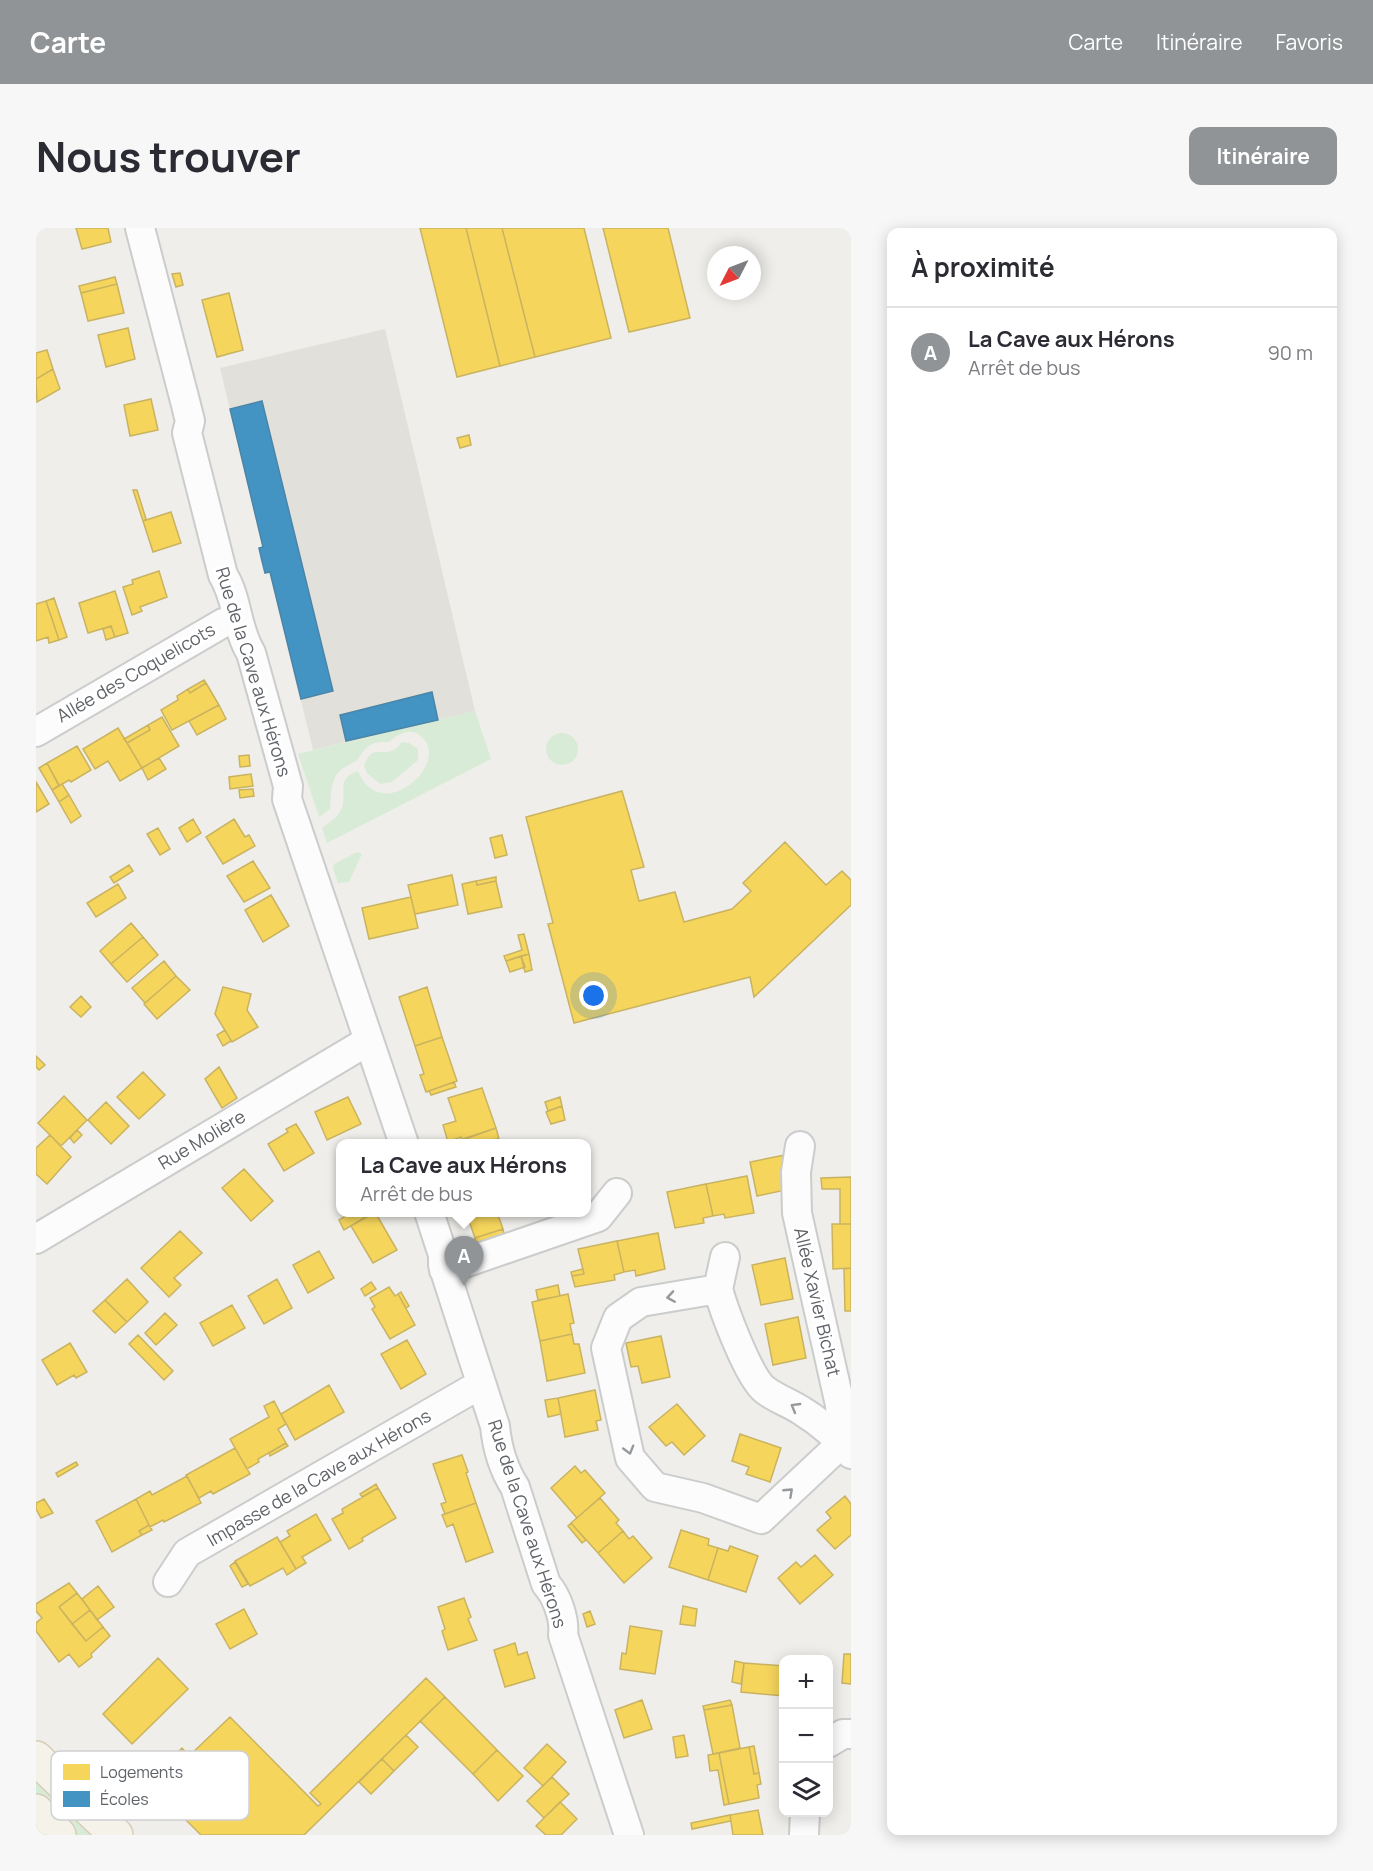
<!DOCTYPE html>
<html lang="fr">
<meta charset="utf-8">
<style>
body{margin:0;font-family:Manrope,sans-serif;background:#f7f7f7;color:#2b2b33}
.controls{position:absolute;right:18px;bottom:18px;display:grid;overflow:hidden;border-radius:12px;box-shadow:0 3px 15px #0003}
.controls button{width:54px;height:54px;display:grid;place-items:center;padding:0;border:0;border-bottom:2px solid #e1e1e2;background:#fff;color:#2b2b33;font:30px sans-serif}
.compass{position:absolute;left:671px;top:18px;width:54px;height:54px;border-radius:50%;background:#fff;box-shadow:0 3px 15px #0003;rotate:228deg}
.you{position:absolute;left:558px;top:768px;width:21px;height:21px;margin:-15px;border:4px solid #fff;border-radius:50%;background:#1a73e8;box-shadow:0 0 0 9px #1a73e833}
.badge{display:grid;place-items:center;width:39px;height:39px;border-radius:50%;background:#919496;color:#fff;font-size:20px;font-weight:700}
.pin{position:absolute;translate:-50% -50px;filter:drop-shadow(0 2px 3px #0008)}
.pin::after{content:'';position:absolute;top:32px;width:21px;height:18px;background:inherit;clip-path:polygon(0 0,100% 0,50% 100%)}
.popup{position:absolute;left:300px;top:911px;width:255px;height:78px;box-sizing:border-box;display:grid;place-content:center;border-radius:12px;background:#fff;filter:drop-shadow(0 2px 4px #0005);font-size:20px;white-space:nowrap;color:#7c7c81}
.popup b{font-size:22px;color:#2b2b33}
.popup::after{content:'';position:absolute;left:50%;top:100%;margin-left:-12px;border:12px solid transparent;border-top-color:#fff}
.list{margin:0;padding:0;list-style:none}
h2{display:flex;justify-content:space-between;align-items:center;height:78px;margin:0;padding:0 24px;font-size:26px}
h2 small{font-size:20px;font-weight:400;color:#7c7c81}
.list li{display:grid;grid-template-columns:39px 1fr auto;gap:18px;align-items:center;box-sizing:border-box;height:90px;padding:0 24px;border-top:2px solid #e1e1e2}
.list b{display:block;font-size:22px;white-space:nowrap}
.list p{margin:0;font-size:20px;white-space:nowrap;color:#7c7c81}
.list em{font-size:20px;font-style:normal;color:#7c7c81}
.icon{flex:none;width:33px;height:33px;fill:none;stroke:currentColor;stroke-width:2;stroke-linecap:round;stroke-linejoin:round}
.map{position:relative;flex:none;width:815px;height:1607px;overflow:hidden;border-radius:12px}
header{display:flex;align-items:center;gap:36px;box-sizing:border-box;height:84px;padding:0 30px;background:#919496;color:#fff}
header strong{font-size:28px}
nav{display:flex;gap:33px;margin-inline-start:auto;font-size:21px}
.intro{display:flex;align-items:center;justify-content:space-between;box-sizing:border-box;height:144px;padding:0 36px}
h1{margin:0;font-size:42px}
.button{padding:15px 27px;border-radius:12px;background:#919496;color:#fff;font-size:21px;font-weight:700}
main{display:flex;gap:36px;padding:0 36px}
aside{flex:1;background:#fff;border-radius:12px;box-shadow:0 3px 15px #0003}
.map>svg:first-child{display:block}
</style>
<header>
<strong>Carte</strong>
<nav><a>Carte</a><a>Itinéraire</a><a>Favoris</a></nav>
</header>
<div class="intro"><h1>Nous trouver</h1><a class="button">Itinéraire</a></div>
<main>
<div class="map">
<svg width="815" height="1607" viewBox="0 0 815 1607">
<rect width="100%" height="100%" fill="#efeeea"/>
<path fill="#e2e0da" d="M349,101L439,483L277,522L234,345H229L226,333L223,320L227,318L184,140Z"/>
<path fill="#d8ebd6" d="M439,483L455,531L291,615L286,600C294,594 303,589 306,579C311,564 300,550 322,543C345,601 421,531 382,506C371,500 361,507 353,514C335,514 332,516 322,531C318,535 311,537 306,541C294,550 295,567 294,581L283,589L262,526Z
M510 521a16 16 0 1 1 32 0a16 16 0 1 1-32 0Z
M366,514L373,515L382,521V532L356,554L344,556L331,545L328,538C336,515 345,529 358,522C361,520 364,517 366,514Z
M321,624L326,626L313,654L302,655L297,640L298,636Z
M0,1544L64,1607H39L0,1567Z"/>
<path fill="#f6d55c" stroke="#c9b360" stroke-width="1.5" d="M40,0H72L75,14L46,21Z
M384,0H430L464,138L421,149Z
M430,0H466L499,129L464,138Z
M466,0H548L575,110L499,129Z
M567,0H632L654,90L593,104Z
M144,45L147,57L140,59L136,46Z
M79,49L81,56L45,65L43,58Z
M81,56L88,85L52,93L45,65Z
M193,65L207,122L181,129L166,72Z
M92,100L99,131L70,139L62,107Z
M11,122L17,141L0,151V125Z
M17,141L24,161L1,174L0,151Z
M115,171L122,202L94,208L88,177Z
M433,207L435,217L424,220L421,210Z
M97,262H101L110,291L107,293Z
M135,284L145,315L117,324L107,293Z
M123,343L131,369L104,379L106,383L96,387L87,359L97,356L96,352Z
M79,363L92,405L79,409L75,398L52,405L43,375Z
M18,370L31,409L23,412L10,373Z
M10,373L23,412L13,415L12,409L0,413V376Z
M75,398L79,409L70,412L67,401Z
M168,452L170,455L154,465L152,461Z
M170,455L183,477L136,502L125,482L142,472L141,468L152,461L154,465Z
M183,477L190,491L161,507L153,493Z
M126,489L143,518L106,540L91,515L114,502L112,497Z
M112,497L114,502L91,515L88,511Z
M82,500L106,540L84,553L72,533L59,541L47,521Z
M41,518L55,542L35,554L33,552L23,558L11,535Z
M213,527L214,538L204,539L203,528Z
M123,530L130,541L112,552L106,540Z
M11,535L23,557L16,562L3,540Z
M215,546L217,558L194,561L193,549Z
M0,554L13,576L0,584Z
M26,556L33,567L23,574L16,562Z
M217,561L218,568L204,570L203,562Z
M586,563L608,639L595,642L603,673L639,664L648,694L696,681L715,663L707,655L749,614L790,657L806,643L815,652V677L718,769L714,749L538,795L512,696L517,695L490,589Z
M33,567L45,588L35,595L23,574Z
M157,591L165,605L151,614L143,600Z
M198,591L209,609L213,607L219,618L187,636L170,609Z
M122,600L134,621L124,627L111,606Z
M466,607L471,627L459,630L454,610Z
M217,633L234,660L208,674L191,648Z
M93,637L97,643L78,655L74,649Z
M416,647L422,677L379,686L372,657Z
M460,649V653L441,657L440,653Z
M440,653L441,657L460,653L466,679L432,686L426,656Z
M82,656L90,670L60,689L51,675Z
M235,667L253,698L227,714L209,682Z
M375,669L382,700L333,711L326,680Z
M95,695L107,709L75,736L64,723Z
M488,706L493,726L470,733L468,728L486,722L482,707Z
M107,709L122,727L91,754L75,736Z
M493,726L496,742L489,744L485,728Z
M485,728L489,739L474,744L470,733Z
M128,733L140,748L109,775L96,760Z
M140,748L154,762L121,791L108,776Z
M187,759L215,766L211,782L222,799L196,814L179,786Z
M391,759L406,809L379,818L363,769Z
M45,768L55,779L45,789L34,779Z
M189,802L195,813L187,818L181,807Z
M406,809L421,853L390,864L384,847L388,846L379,818Z
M0,828L9,837L3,842L0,839Z
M183,839L201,870L186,880L169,851Z
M107,844L129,867L103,891L81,869Z
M418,854L420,859L395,867L393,863Z
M446,860L460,900L426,912L425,909L412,914L407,897L420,893L412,870Z
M28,868L51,892L25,918L2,895Z
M312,869L325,896L291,912L279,884Z
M524,869L526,878L512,883L509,874Z
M70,874L93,898L75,916L52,892Z
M526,878L529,892L515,896L510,884Z
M260,896L278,925L248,943L232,916L252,904L250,901Z
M460,900L463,911H460L462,916H429L427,911Z
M41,902L46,907L38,915L34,910Z
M14,907L35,929L11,956L0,946V920Z
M754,926V961L721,968L714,934Z
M208,941L237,973L215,993L186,960Z
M711,948L718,985L689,990L688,986L677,988L670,956Z
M815,949V996H804V961H786L785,950Z
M670,956L677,988L667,990L668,995L639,1000L631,964Z
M316,984H338L308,1002L303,992Z
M339,984L361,1022L337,1035L315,998Z
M430,984H461L467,1001L439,1010Z
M796,996H815V1040L797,1041Z
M467,1001L468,1006L440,1015L439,1010Z
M144,1003L166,1025L138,1050L145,1057L133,1069L105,1040Z
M622,1005L629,1041L600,1048L599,1042L588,1044L581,1013Z
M581,1013L588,1044L578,1047L579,1052L539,1059L536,1048L548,1046L542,1021Z
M283,1023L298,1050L272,1065L257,1037Z
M749,1030L757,1071L725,1077L716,1037Z
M815,1040V1083H809L808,1041Z
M547,1041L548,1046L536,1048L535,1044Z
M91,1051L112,1074L91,1094L69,1072Z
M241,1051L256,1080L228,1096L212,1068Z
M335,1054L340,1061L329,1068L325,1061Z
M522,1057L524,1068L502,1072L500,1062Z
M353,1059L359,1068L362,1066L379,1097L354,1111L336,1081L339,1079L334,1070Z
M365,1064L373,1078L370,1080L362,1066Z
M532,1066L538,1095L534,1096L536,1106L504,1113L496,1074Z
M69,1072L91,1094L79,1105L57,1083Z
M196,1077L209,1100L177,1118L164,1095Z
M129,1085L141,1097L120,1117L109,1105Z
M762,1089L770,1130L737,1137L729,1096Z
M536,1106L538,1116H543L549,1145L511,1153L504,1113Z
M102,1107L137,1143L128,1152L93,1116Z
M625,1108L634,1149L606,1155L602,1138L595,1139L590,1115Z
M371,1112L390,1146L365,1161L345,1126Z
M34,1115L51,1144L40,1150L38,1147L21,1157L6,1132Z
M293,1157L308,1184L259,1212L245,1186Z
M559,1162L565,1192L560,1193L562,1202L529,1209L522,1170Z
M522,1170L525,1186L512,1189L509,1172Z
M238,1173L250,1196L242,1201L250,1215L222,1231L223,1234L211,1241L194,1211L233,1189L228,1178Z
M641,1176L669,1208L648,1227L636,1214L630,1218L613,1199Z
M704,1206L745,1220L734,1254L710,1246L713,1239L696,1233Z
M250,1215L252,1218L234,1228L233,1225Z
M199,1220L214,1246L177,1266L175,1263L163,1270L150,1247Z
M426,1227L432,1244L430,1245L440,1275L409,1286L405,1276L410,1274L397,1236Z
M40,1234L42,1237L22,1249L20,1245Z
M539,1238L545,1245L549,1242L569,1265L541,1290L515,1260Z
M151,1248L165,1275L128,1294L127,1292L114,1299L100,1271L114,1263L116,1267Z
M340,1256L342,1260L326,1269L324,1266Z
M342,1260L360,1290L326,1310L327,1313L313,1321L296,1291L307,1285L306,1281Z
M809,1268L815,1276V1307L799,1321L781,1302L795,1290L790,1284Z
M564,1270L583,1292L580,1295L587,1303L562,1325L535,1295Z
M8,1271L17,1285L5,1290L0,1281V1275Z
M100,1271L113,1297L103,1303L106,1307L76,1324L60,1293Z
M440,1275L457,1324L430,1334L417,1296L411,1299L406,1287Z
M280,1286L295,1312L266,1329L270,1335L260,1341L244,1314L254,1308L251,1303Z
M535,1295L550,1312L546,1315L532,1298Z
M113,1297L116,1302L106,1307L103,1303Z
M645,1302L673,1311L672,1317L682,1320L672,1352L633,1339Z
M587,1303L593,1311L597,1308L616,1330L588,1355L562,1325Z
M241,1309L260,1341L251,1347L247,1340L214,1358L199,1333Z
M694,1318L722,1328L710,1364L672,1352L682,1320L692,1323Z
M779,1327L797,1347L764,1376L742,1350L760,1334L765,1339Z
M199,1334L212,1356L206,1359L194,1338Z
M33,1355L41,1365L23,1379L50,1413L67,1399L74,1408L55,1426L56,1429L43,1439L33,1426L23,1434L0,1403V1395L6,1390L0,1383V1376Z
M62,1358L78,1379L61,1392L46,1371Z
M41,1365L54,1382L36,1396L23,1379Z
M428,1370L435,1389L432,1391L441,1412L412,1422L406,1403L409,1401L402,1379Z
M647,1378L661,1381L659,1398L644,1396Z
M208,1381L221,1406L194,1421L180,1396Z
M54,1382L67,1399L50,1413L36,1396Z
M554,1383L559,1396L551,1399L547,1386Z
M594,1398L626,1403L619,1446L584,1441L586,1425L590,1426Z
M479,1415L482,1427L491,1424L499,1450L469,1459L458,1422Z
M808,1426H815V1456L806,1455Z
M122,1430L152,1461L96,1516L67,1486Z
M699,1433L708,1435L705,1456L696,1454Z
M708,1435L748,1438V1468L705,1464Z
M792,1436H796L793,1465H792Z
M390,1450L409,1469L268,1607H165L112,1554L146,1520L153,1528L194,1489L282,1578L285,1576L274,1565Z
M409,1469L461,1522L437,1546L384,1493Z
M606,1472L616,1501L588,1510L579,1482Z
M694,1472L696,1477L668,1482L667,1478Z
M696,1477L704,1520L677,1526L668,1482Z
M370,1507L382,1519L358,1543L346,1531Z
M648,1507L652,1528L640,1530L637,1509Z
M511,1516L530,1534L507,1558L488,1540Z
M718,1518L723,1545L718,1546L713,1519Z
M713,1519L718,1546L723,1545L725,1556L721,1557L723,1570L693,1576L683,1525Z
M461,1522L487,1548L462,1573L437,1546Z
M683,1525L693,1576L688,1577L682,1542L674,1543L672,1527Z
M346,1531L358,1543L335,1566L323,1554Z
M516,1549L533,1566L508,1590L491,1573Z
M524,1574L541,1591L525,1607H510L500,1598Z
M722,1582L727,1607H697L694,1587Z
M694,1587L695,1593L656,1601L655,1595Z"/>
<path fill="#4393c3" stroke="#4b85a8" stroke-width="1.5" d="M226,173L297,463L265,471L234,344L229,345L226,333L223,320L227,319L194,181Z
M396,464L402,492L310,513L304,487Z"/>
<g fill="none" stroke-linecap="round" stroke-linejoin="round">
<defs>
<path id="minor" d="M104,0L149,173L154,193L151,205L187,347C202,371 200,401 215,425L252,558L251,571L368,916
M0,504L187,395L202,392
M764,918L760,944L761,985L804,1177L806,1215
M393,984L407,1027V1037L459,1198C461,1219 468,1242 479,1259L510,1356C521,1368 529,1391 527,1407L593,1607
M0,1011L332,813
M408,1042L562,989L581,965
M682,1061L689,1029
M806,1215L725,1291L667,1270L619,1259L594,1230L570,1120L582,1090L605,1074L682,1061C688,1083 713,1150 729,1162C741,1171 754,1175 766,1183C784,1194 802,1210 815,1226
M132,1354L151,1325L445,1156
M792,1515L807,1506H815
M768,1607L769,1584"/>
<path id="major" d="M0,1530L80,1607
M0,1583L23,1607"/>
</defs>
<use href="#minor" stroke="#cbcccc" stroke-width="32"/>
<use href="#major" stroke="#d7ceb8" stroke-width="36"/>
<use href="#minor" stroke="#fdfcfc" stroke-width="28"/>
<use href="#major" stroke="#f4f2e9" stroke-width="33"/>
</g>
<defs><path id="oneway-chevron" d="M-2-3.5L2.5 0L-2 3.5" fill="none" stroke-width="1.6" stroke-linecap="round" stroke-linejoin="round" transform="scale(1.5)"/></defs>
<g stroke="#96999c">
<use href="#oneway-chevron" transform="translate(635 1069) rotate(171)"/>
<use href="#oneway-chevron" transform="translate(759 1179) rotate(-150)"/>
<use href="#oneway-chevron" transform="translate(593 1222) rotate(74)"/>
<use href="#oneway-chevron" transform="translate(753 1264) rotate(-43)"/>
</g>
<g text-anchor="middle" stroke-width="6" stroke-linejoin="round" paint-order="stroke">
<g font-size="18" fill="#5f6368" stroke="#fff">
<text transform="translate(217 444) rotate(73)" y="6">Rue de la Cave aux Hérons</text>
<text transform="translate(100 445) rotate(-30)" y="6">Allée des Coquelicots</text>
<text transform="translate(166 912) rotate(-31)" y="6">Rue Molière</text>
<text transform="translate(781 1074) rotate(77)" y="6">Allée Xavier Bichat</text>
<text transform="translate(283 1250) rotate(-30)" y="6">Impasse de la Cave aux Hérons</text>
<text transform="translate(491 1296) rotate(72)" y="6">Rue de la Cave aux Hérons</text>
</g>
</g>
<rect x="15" y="1523" width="198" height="69" rx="9" fill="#fff" stroke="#cfd0d2" stroke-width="1.5"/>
<rect x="27" y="1536" width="27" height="16" fill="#f6d55c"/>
<rect x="27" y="1563" width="27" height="16" fill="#4393c3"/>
<g font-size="16" fill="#5f6368">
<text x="64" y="1550">Logements</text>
<text x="64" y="1577">Écoles</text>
</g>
</svg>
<div class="controls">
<button>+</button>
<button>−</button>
<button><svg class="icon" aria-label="layers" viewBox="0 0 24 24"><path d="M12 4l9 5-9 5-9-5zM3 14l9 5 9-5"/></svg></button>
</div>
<svg class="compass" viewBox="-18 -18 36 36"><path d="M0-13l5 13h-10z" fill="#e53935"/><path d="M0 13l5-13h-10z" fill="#7c7c81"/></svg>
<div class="you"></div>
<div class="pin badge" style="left:428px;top:1058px">A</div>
<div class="popup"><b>La Cave aux Hérons</b>Arrêt de bus</div>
</div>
<aside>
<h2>À proximité<small></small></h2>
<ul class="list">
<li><span class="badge">A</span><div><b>La Cave aux Hérons</b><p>Arrêt de bus</p></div><em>90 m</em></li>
</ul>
</aside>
</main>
